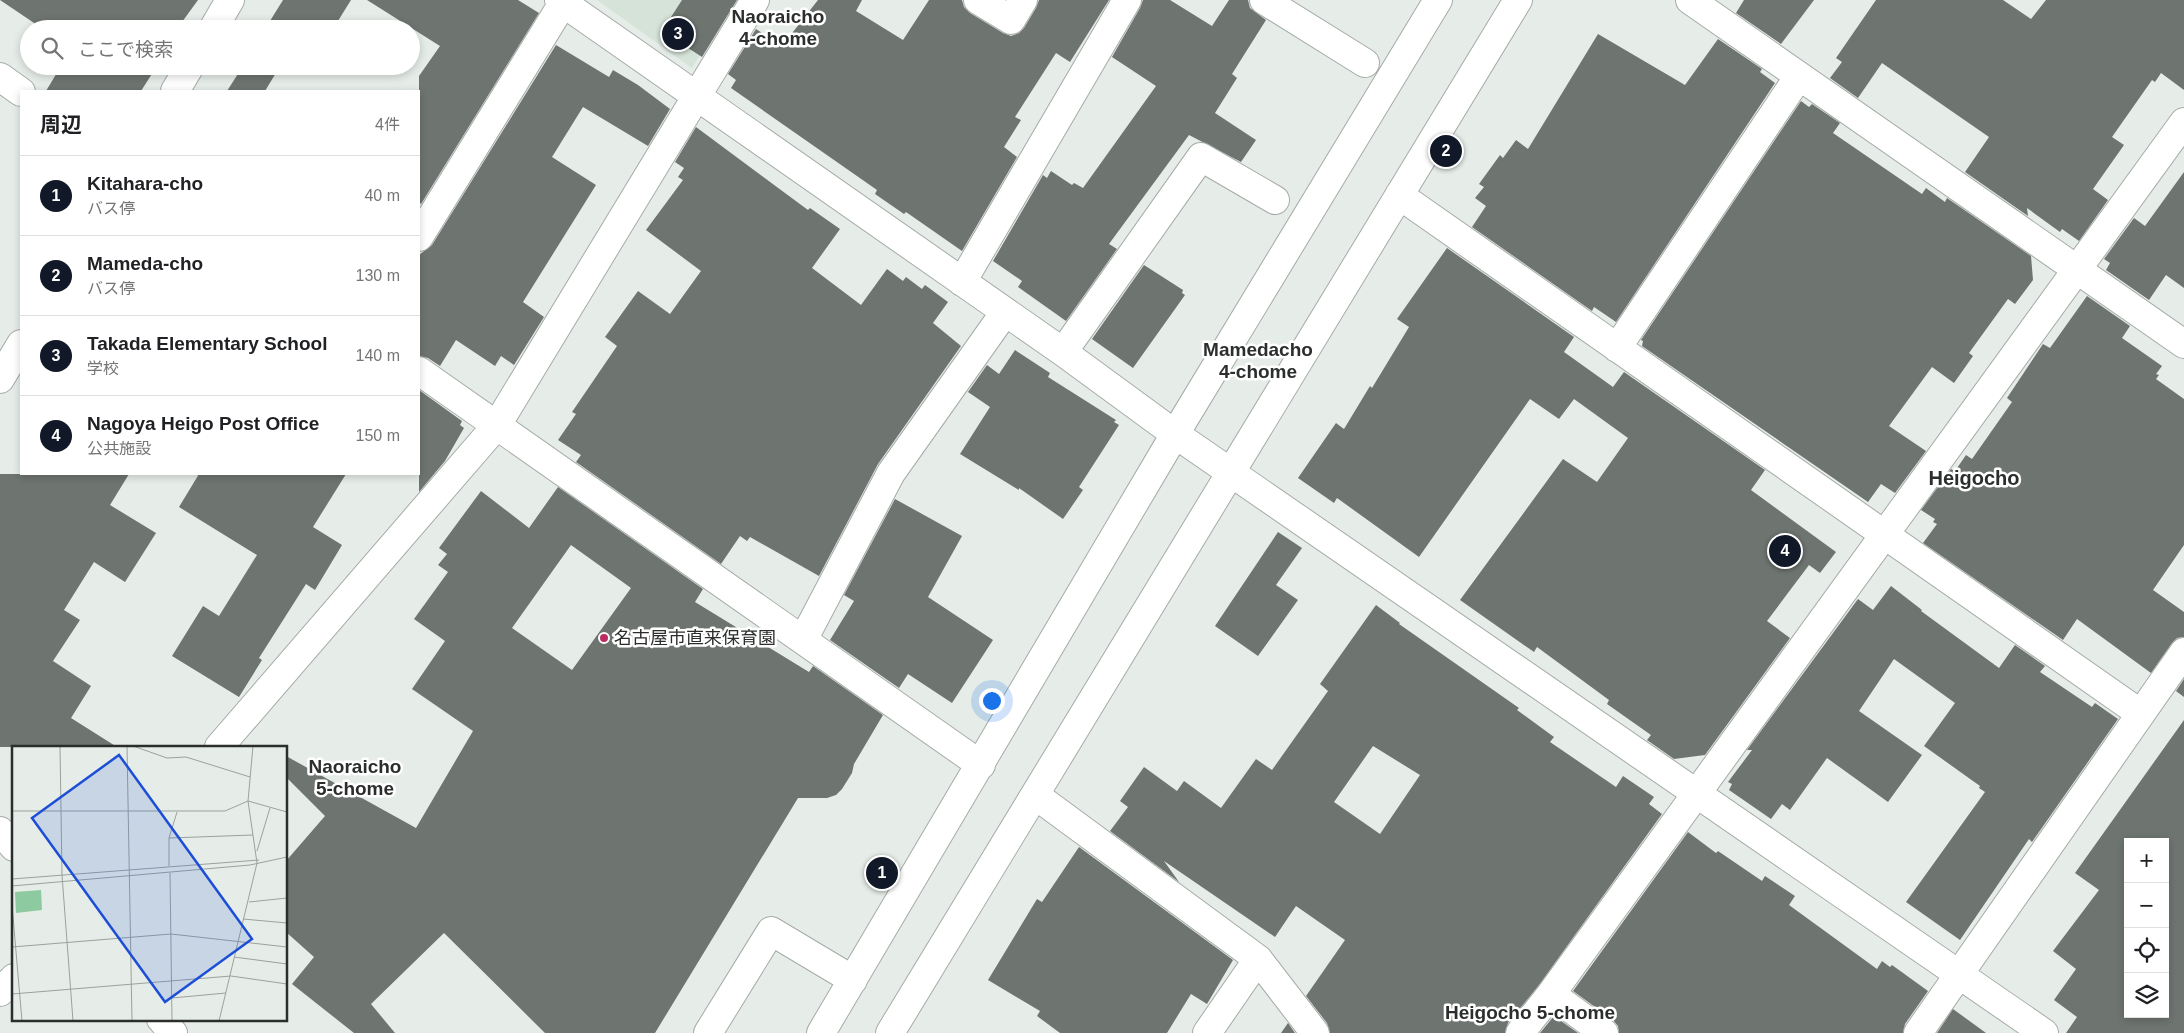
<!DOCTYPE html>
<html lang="ja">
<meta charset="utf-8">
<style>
body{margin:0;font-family:Helvetica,"Noto Sans JP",sans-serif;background:#f2f2f2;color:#202124}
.controls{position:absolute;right:15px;bottom:15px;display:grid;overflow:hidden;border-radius:0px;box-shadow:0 2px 8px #0003}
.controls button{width:45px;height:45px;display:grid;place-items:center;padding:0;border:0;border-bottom:1px solid #e0e0e0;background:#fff;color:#202124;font:25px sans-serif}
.you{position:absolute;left:991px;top:700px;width:18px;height:18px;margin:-12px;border:4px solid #fff;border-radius:50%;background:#1a73e8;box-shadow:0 0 0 8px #1a73e833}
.badge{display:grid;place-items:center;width:32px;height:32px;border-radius:50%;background:#111827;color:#fff;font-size:16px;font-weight:700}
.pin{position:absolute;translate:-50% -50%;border:2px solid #fff;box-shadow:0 1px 5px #0006}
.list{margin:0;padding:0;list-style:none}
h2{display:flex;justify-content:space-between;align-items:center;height:65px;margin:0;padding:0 20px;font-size:21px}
h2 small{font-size:16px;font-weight:400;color:#757577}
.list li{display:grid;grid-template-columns:32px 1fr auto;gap:15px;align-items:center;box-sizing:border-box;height:80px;padding:0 20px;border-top:1px solid #e0e0e0}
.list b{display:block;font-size:19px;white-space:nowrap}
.list p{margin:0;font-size:16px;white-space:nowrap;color:#757577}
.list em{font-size:16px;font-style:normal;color:#757577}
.icon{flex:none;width:28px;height:28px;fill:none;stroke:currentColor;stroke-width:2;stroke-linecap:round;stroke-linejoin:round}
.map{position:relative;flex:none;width:2184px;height:1033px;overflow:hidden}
.search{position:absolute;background:#fff;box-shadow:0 2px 8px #0003;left:20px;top:20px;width:400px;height:55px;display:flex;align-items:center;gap:12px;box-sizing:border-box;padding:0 18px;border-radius:28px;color:#757577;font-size:19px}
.panel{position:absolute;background:#fff;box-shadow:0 2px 8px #0003;left:20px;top:90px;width:400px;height:385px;border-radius:0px}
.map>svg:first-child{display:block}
</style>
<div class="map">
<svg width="2184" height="1033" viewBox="0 0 2184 1033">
<rect width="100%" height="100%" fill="#e6ede8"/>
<path fill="#d6e3d9" d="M597,0H734L692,68Z"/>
<path fill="#6e746f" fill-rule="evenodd" d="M0,0H198L182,22L184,23L180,29H43Z
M283,0H351L333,29H265Z
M367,0H518L539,13L421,204L419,202V76L440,46Z
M682,0H737L702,57L662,31Z
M818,0H862L856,11L903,40L929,0H962L964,7L970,13L1003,33L1011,36L1019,33L1024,28L1036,8L1039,0H1109L1070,62L1056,53L1015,117L1021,120L1004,147L1017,157L962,251L906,212L904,214L875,194L877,190L731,88L736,80L728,74L756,29L782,46Z
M1143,0H1170L1212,26L1229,0H1248L1250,8L1266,20L1232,74L1237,78L1215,113L1256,140L1241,162L1189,135L1109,244L1117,249L1066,321L1018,287L1022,281L993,261L1043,175L1047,178L1051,171L1072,185L1074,183L1083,188L1156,86L1112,57L1140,8Z
M1744,0H1814L1781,44L1736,13Z
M1876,0H2003L2031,19L2046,0H2184V90L2161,73L2155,82L2152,80L2112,137L2124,145L2093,189L2108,200L2079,241L2062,229L2060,232L2027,208L2028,216L1965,172L1989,137L1882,63L1858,98L1830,78L1842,62L1836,58Z
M1598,34L1685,85L1718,39L1762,69L1760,72L1775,83L1616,322L1594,307L1592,311L1472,227L1486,206L1475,198L1484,187L1479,184L1500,155L1503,158L1516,140L1528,149Z
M556,45L609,77L613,70L638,85L670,109L648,146L583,107L552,157L596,185L523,302L544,317L514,365L501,356L495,366L456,340L440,366L428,358L419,356V255L432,245Z
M61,66H157L141,91H46Z
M243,66H275L279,68L265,91H227Z
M1801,101L1809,107L1812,104L1840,123L1833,133L1922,194L1926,188L1945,202L1947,198L2031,256L2033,280L2015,304L2008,299L1969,353L1973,356L1954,383L1932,367L1889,426L1926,451L1895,493L1881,484L1868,502L1642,346L1643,341L1641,340Z
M696,127L808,210L810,208L840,229L812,268L861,305L887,269L903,281L906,277L922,289L925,285L948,302L933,323L961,346L878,464L819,576L750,537L747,541L740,536L721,564L576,462L581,455L558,440L576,414L572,412L617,346L605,337L638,291L670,314L701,271L646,230L683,180L678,177L684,168L675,162Z
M2184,172V288L2166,275L2149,300L2106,270L2110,263L2104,259L2134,218L2145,226Z
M1447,248L1574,337L1564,352L1613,387L1624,372L1765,470L1751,490L1836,552L1820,573L1809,565L1767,621L1790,638L1705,755L1674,759L1647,740L1651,735L1607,704L1609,700L1537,647L1534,652L1460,600L1563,459L1597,482L1628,438L1574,399L1559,419L1530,399L1419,557L1337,498L1334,503L1298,478L1336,423L1344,429L1370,386L1372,388L1409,327L1397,319Z
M1144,265L1183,290L1182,293L1185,295L1133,368L1092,339Z
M2087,296L2130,326L2122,338L2162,366L2156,374L2159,375L2156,379L2184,399V545L2153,590L2184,612V637L2177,638L2172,643L2151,673L2077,619L2063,640L1923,543L1937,524L1933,522L1935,519L1921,510L1951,469L1955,471L1966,455L1972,459L2012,402L2007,398L2043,344L2050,348Z
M1015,350L1050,373L1048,377L1116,420L1114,422L1119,425L1079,487L1083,490L1063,519L1019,488V490L960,454L990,407L968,392L987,365L999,374Z
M419,390L462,421L460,425L464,428L445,461L419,492Z
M0,474H129L110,505L156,533L125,582L94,562L64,610L80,620L53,661L91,686L71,718L117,747H0Z
M199,474H346L313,527L342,545L315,590L306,584L259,658L262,660L239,697L172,656L203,606L219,616L257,555L179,507Z
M558,487L703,589L695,602L809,672L813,666L883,715L854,764L852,773L842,789L836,795L827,798H798L655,1033H545L444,933L371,1004L395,1033H354L292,984L314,957L286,932V861L325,816L286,777V756L416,828L473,731L412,689L445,641L414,619L448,572L438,565L447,554L439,548L481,491L529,528ZM571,545L631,588L572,670L512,628Z
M895,499L962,536L928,597L993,640L952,703L908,674L899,688L830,640L854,601L844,595Z
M1278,532L1302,548L1276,585L1298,600L1258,656L1215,626Z
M1891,586L1922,610L1921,611L1999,668L2015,645L2045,666L2040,672L2092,707L2095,703L2118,719L2032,842L2029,839L1960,940L1906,902L1985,792L1979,788L1980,786L1924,746L1955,703L1894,659L1859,711L1922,755L1888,802L1827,758L1790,810L1782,804L1771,819L1729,790L1732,784L1728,782L1752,750H1747L1858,599L1873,610Z
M1376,605L1400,623L1399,624L1519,708L1517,710L1554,737L1550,742L1616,787L1623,776L1654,797L1649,804L1662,814L1539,985L1508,1023L1505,1033H1330L1327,1023L1306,996L1345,940L1296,906L1275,937L1164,861L1179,882L1110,831L1128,807L1120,801L1144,767L1177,791L1184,781L1221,808L1256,759L1272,770L1328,691L1320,684ZM1373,746L1420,775L1380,834L1334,802Z
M2184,679V697L2176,691Z
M2184,720V1033H2066L2077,1017L2054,1000L2076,969L2053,951L2099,890L2075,873ZM2128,842H2165V1014H2128Z
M1688,832L1716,853L1718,851L1762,881L1765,876L1795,896L1789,905L1877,969L1882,961L1890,967L1892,965L1928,991L1905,1024L1903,1033H1619L1618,1026L1613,1020L1573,991Z
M1079,847L1233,960L1207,1004L1191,994L1167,1033H1060L1037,1016L1040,1011L988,980L1037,899L1042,902Z
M1953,1009L1986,1033H1937Z
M1554,1016L1578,1033H1540Z
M1288,1023L1295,1033H1281Z"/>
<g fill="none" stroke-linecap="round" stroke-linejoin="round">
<defs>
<path id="minor" d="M559,0L1063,352L1175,434L2044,1033
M978,0L1011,20L1023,0
M1264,0L1365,63
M1690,0L2184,344
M213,29L230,0
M0,77L21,92
M175,91L190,66
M1399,195L2141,714
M419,237L563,3
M962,282L1127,0
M1617,348L1799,76
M1063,352L1201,157L1275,200
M419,371L981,765
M0,379L21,344
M803,640L891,473L1005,312
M219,747L497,425L755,0
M1035,795L1258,959L1315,1033
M0,831L14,847
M0,992L14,978
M1551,994L1604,1033
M161,1019L173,1033
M708,1033L771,931L853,980
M821,1033L1175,434L1438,0
M890,1033L1518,0
M1207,1033L1258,959
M1520,1033L1551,994L2184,122
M1918,1033L2184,652"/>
</defs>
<use href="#minor" stroke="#a5aba7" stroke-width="30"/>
<use href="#minor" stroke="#fff" stroke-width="28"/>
</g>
<circle fill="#b82c61" stroke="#fff" stroke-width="2" cx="604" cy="638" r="5"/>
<g text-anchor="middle" stroke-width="5" stroke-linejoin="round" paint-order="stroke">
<g font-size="18" fill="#2b2e2c" stroke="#fff" text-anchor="start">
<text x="614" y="644">名古屋市直来保育園</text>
</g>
<g font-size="19" font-weight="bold" fill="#2b2e2c" stroke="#fff">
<text x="778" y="23">Naoraicho<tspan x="778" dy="22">4-chome</tspan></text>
<text x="1258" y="356">Mamedacho<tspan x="1258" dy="22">4-chome</tspan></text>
<text x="355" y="773">Naoraicho<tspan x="355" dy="22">5-chome</tspan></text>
<text x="1530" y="1019">Heigocho 5-chome</text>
</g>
<g font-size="20" font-weight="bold" fill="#2b2e2c" stroke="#fff">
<text x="1974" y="485">Heigocho</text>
</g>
</g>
<g transform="translate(12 746)">
<rect width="275" height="275" fill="#e6ede8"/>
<path d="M29,144L30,164L4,167L3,146Z" fill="#8dca9f"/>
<path fill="none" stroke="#9ba19d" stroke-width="1" d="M48,0L50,129L61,275M115,0L120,275M121,0L155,12L174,11L238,31M0,65H213L236,55L275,66M157,92L241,89M245,105L258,62M157,120V92L165,66M158,127L160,275M0,133L247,114M0,140L238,119L275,111M237,156L275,152M0,159L10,275M231,173L275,177M0,201L159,188L275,201M222,211L275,218M0,248L219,230L275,238M160,252L214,247M207,275L245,117L236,55L241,0"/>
<path fill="#1d4ed8" fill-opacity="0.15" stroke="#1d4ed8" stroke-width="2.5" d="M107,9L240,193L153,256L20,72Z"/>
<rect width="275" height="275" fill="none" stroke="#2b2e2c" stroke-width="2.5"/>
</g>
</svg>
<div class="controls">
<button>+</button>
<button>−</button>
<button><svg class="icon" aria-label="locate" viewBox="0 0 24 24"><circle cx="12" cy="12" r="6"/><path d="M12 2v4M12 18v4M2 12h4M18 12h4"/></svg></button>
<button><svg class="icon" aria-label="layers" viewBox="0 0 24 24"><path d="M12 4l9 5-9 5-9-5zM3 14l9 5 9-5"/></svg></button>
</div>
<div class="you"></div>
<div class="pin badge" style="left:882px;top:873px">1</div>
<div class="pin badge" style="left:1446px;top:151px">2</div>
<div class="pin badge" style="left:678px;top:34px">3</div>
<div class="pin badge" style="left:1785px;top:551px">4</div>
<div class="search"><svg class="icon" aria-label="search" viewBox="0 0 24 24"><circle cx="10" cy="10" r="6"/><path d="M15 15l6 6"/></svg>ここで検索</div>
<section class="panel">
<h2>周辺<small>4件</small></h2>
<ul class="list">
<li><span class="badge">1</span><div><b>Kitahara-cho</b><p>バス停</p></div><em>40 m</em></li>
<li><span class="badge">2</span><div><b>Mameda-cho</b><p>バス停</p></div><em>130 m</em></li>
<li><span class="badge">3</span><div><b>Takada Elementary School</b><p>学校</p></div><em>140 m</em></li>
<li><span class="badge">4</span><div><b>Nagoya Heigo Post Office</b><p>公共施設</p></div><em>150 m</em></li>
</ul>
</section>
</div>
